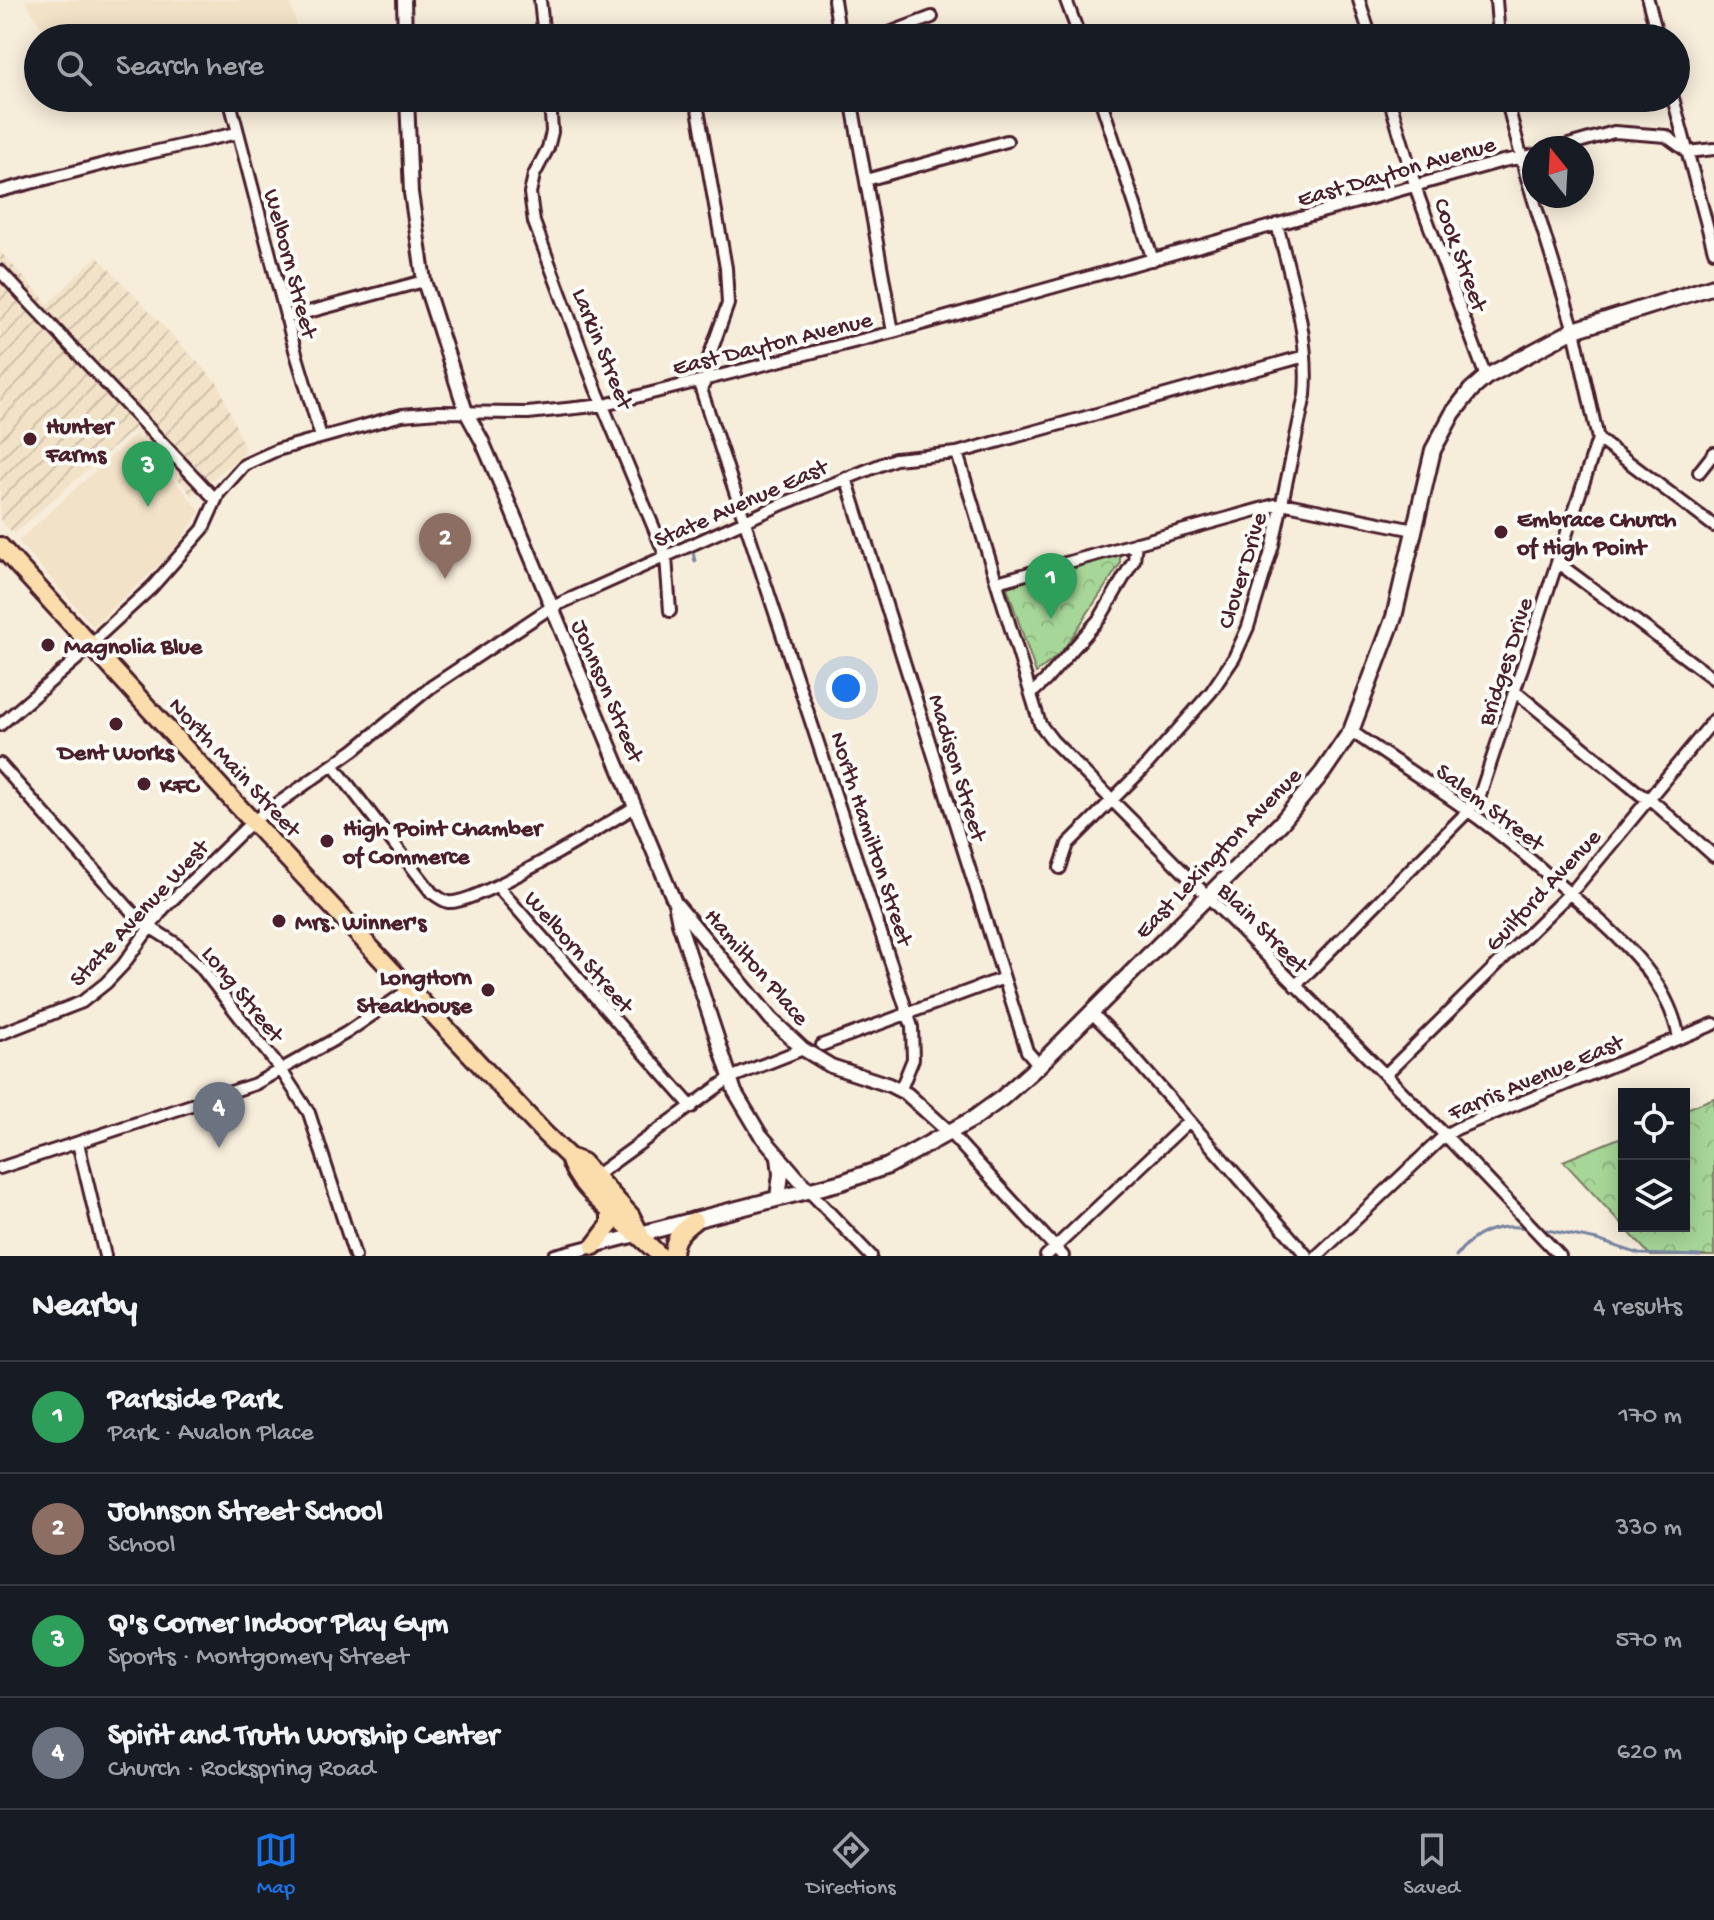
<!DOCTYPE html>
<meta charset="utf-8">
<style>
body{margin:0;font-family:"Gochi Hand",sans-serif;background:#242831;color:#f1f3f6}
.controls{position:absolute;right:24px;bottom:24px;display:grid;overflow:hidden;border-radius:0px;box-shadow:0 4px 20px #0003}
.controls button{width:72px;height:72px;display:grid;place-items:center;padding:0;border:0;border-bottom:2px solid #363941;background:#171b24;color:#f1f3f6;font:40px sans-serif}
.compass{position:absolute;left:1522px;top:136px;width:72px;height:72px;border-radius:50%;background:#171b24;box-shadow:0 4px 20px #0003;rotate:342deg}
.you{position:absolute;left:846px;top:688px;width:28px;height:28px;margin:-20px;border:6px solid #fff;border-radius:50%;background:#1a73e8;box-shadow:0 0 0 12px #1a73e833}
.badge{display:grid;place-items:center;width:52px;height:52px;border-radius:50%;background:#1a73e8;color:#fff;font-size:26px;font-weight:700}
.pin{position:absolute;translate:-50% -66px;filter:drop-shadow(0 2px 4px #0008)}
.pin::after{content:'';position:absolute;top:42px;width:28px;height:24px;background:inherit;clip-path:polygon(0 0,100% 0,50% 100%)}
.list{margin:0;padding:0;list-style:none}
h2{display:flex;justify-content:space-between;align-items:center;height:104px;margin:0;padding:0 32px;font-size:34px}
h2 small{font-size:26px;font-weight:400;color:#9ea1a6}
.list li{display:grid;grid-template-columns:52px 1fr auto;gap:24px;align-items:center;box-sizing:border-box;height:112px;padding:0 32px;border-top:2px solid #363941}
.list b{display:block;font-size:30px;white-space:nowrap}
.list p{margin:0;font-size:26px;white-space:nowrap;color:#9ea1a6}
.list em{font-size:26px;font-style:normal;color:#9ea1a6}
.icon{flex:none;width:44px;height:44px;fill:none;stroke:currentColor;stroke-width:2;stroke-linecap:round;stroke-linejoin:round}
.map{position:relative;flex:none;width:1714px;height:1256px;overflow:hidden}
.search{position:absolute;background:#171b24;box-shadow:0 4px 20px #0003;left:24px;right:24px;top:24px;height:88px;display:flex;align-items:center;gap:20px;box-sizing:border-box;padding:0 28px;border-radius:44px;color:#9ea1a6;font-size:30px}
.sheet{height:552px;background:#171b24}
nav{display:flex;justify-content:space-around;align-items:center;box-sizing:border-box;height:112px;border-top:2px solid #363941;background:#171b24;font-size:22px;color:#9ea1a6}
nav a{display:grid;justify-items:center;gap:4px}
nav .on{color:#1a73e8}
.map>svg:first-child{display:block}
</style>
<div class="map">
<svg width="1714" height="1256" viewBox="0 0 1714 1256">
<defs>
<pattern id="industrial-furrows" width="10" height="10" patternUnits="userSpaceOnUse" patternTransform="scale(2)"><rect width="10" height="10" fill="#f2e2c8"/><path d="M-1 1l2-2M0 10L10 0M9 11l2-2" fill="none" stroke="#d1c1ac"/></pattern>
<pattern id="forest-crowns" width="20" height="18" patternUnits="userSpaceOnUse" patternTransform="scale(2)"><rect width="20" height="18" fill="#a7d798"/><path d="M2 6a3 3 0 1 1 6 0M12 15a3 3 0 1 1 6 0" fill="none" stroke="#91b883"/></pattern>
</defs>
<rect width="100%" height="100%" fill="#f7eddb"/>
<filter id="ink" filterUnits="userSpaceOnUse"><feTurbulence type="fractalNoise" baseFrequency=".0125" numOctaves="2"/><feDisplacementMap in="SourceGraphic" scale="16" xChannelSelector="R" yChannelSelector="G"/><feConvolveMatrix kernelMatrix="1 2 1 2 8 2 1 2 1" color-interpolation-filters="sRGB"/></filter>
<g filter="url(#ink)">
<path fill="#f2e2c8" d="M25,0H289L296,23V37L48,38Z
M136,434L200,511L172,553L93,626L18,541Z"/>
<path fill="url(#industrial-furrows)" d="M0,251L48,304L97,256L219,385L246,452L192,496L135,428L14,534L0,520Z"/>
<path fill="url(#forest-crowns)" stroke="#787b62" stroke-width="2" d="M1120,553V564L1062,652L1036,673L1007,587Z
M1714,1098V1256H1651L1563,1161L1624,1136V1226H1684V1110Z"/>
<g fill="none" stroke-linecap="round" stroke-linejoin="round">
<path stroke="#7784a2" stroke-width="3" d="M693,553L695,561
M1547,1230L1597,1240L1639,1254L1700,1256
M1456,1256C1473,1233 1498,1223 1526,1228"/>
<defs>
<path id="minor" d="M540,0L544,38
M834,0L840,38
M1066,0L1080,38
M1359,0L1371,38
M1496,0L1499,38
M1648,0L1658,38
M876,38L932,17
M229,98L295,350L321,437
M550,98L552,132L548,148L534,175L530,193L534,222L596,389L666,557L670,611
M696,98L726,268L728,304L708,360L707,378L701,389L912,1027L913,1059L900,1091
M851,98L893,332
M1100,98L1153,260
M1389,98L1419,198L1486,377
M1673,98L1714,251
M1558,148L1614,132L1666,136L1688,152L1714,149
M866,180L1007,141
M0,191L127,158L237,133
M0,271L216,500
M286,318L424,281
M1598,439L1714,526
M957,453L1040,724L1053,741L1445,1135L1560,1256
M1699,472L1714,453
M846,478L1027,1051L1039,1065
M1558,563L1714,679
M997,582L1282,503L1414,530
M1516,692L1641,795L1649,798L1714,856
M1031,694L1046,680L1100,618L1134,560L1136,543
M0,725L92,646L102,633L152,587L203,529L219,493L244,465L277,450L402,415L438,412L528,413L604,405L893,332L1503,161L1534,155
M1351,731C1390,758 1429,783 1467,810C1508,839 1547,874 1585,907C1626,944 1668,981 1679,1038
M0,764L140,921L175,943L200,966L281,1070L309,1113L355,1256
M333,765L432,893C437,896 443,901 448,902C476,906 604,825 635,807
M1060,868L1068,844L1145,767L1211,692L1234,658L1248,627L1273,545L1305,395C1310,337 1291,280 1277,224
M498,887L692,1107
M1295,986L1478,801L1598,439L1574,330L1526,175L1506,98
M1092,1013L1117,1038L1307,1256
M0,1034L82,1002L106,983L123,965L163,909L253,821L354,750L431,687L550,608L785,503L895,459L957,453L1305,356
M822,1045L1004,978
M1385,1075L1576,887L1714,720
M950,1133L1063,1256
M78,1143L105,1256
M0,1168L255,1084L346,1033L410,989
M595,1176L730,1078L803,1049
M808,1190L871,1256
M1046,1256L1189,1121
M1317,1256L1445,1135L1458,1128L1714,1024"/>
<path id="tertiary" d="M404,0L405,38
M407,98L411,193L424,281L466,412L482,441L509,504L675,903L679,923L735,1092L760,1134L808,1190
M677,905L771,1019L803,1049L831,1066L889,1085L907,1094L950,1133
M555,1256L640,1234"/>
<path id="secondary" d="M778,1198L781,1174L779,1157
M640,1234L842,1182L888,1166L973,1119L1002,1098L1039,1065L1281,823L1323,772L1351,731L1394,617L1433,450L1453,413L1471,390L1486,377L1574,330L1714,286"/>
<path id="primary" d="M0,546L238,806L545,1134L569,1157L582,1162L631,1216L640,1234
M569,1157C577,1193 635,1228 660,1256
M594,1246L610,1225V1210
M673,1256C673,1238 681,1231 694,1221"/>
</defs>
<use href="#minor" stroke="#4a1f2b" stroke-width="16"/>
<use href="#tertiary" stroke="#4a1f2b" stroke-width="18"/>
<use href="#secondary" stroke="#4a1f2b" stroke-width="20"/>
<use href="#primary" stroke="#4a1f2b" stroke-width="22"/>
<use href="#minor" stroke="#fdfcf7" stroke-width="10"/>
<use href="#tertiary" stroke="#fdfcf7" stroke-width="12"/>
<use href="#secondary" stroke="#fdfcf7" stroke-width="14"/>
<use href="#primary" stroke="#fbdcab" stroke-width="16"/>
</g>
</g>
<g fill="#4a1f2b" stroke="#fdfcf7" stroke-width="3">
<circle cx="30" cy="439" r="8"/>
<circle cx="1501" cy="532" r="8"/>
<circle cx="48" cy="645" r="8"/>
<circle cx="116" cy="724" r="8"/>
<circle cx="144" cy="784" r="8"/>
<circle cx="327" cy="841" r="8"/>
<circle cx="279" cy="921" r="8"/>
<circle cx="488" cy="990" r="8"/>
</g>
<g text-anchor="middle" stroke-width="8" stroke-linejoin="round" paint-order="stroke">
<g font-size="24" fill="#4a1f2b" stroke="#fdfcf7">
<text transform="translate(1396 170) rotate(-16)" y="8">East Dayton Avenue</text>
<text transform="translate(1462 254) rotate(70)" y="8">Cook Street</text>
<text transform="translate(292 263) rotate(75)" y="8">Welborn Street</text>
<text transform="translate(772 342) rotate(-14)" y="8">East Dayton Avenue</text>
<text transform="translate(604 348) rotate(68)" y="8">Larkin Street</text>
<text transform="translate(740 502) rotate(-24)" y="8">State Avenue East</text>
<text transform="translate(1241 570) rotate(-73)" y="8">Clover Drive</text>
<text transform="translate(1504 661) rotate(-72)" y="8">Bridges Drive</text>
<text transform="translate(609 690) rotate(67)" y="8">Johnson Street</text>
<text transform="translate(236 766) rotate(47)" y="8">North Main Street</text>
<text transform="translate(959 767) rotate(73)" y="8">Madison Street</text>
<text transform="translate(1491 806) rotate(37)" y="8">Salem Street</text>
<text transform="translate(873 838) rotate(72)" y="8">North Hamilton Street</text>
<text transform="translate(1217 852) rotate(-46)" y="8">East Lexington Avenue</text>
<text transform="translate(1542 889) rotate(-47)" y="8">Guilford Avenue</text>
<text transform="translate(138 912) rotate(-47)" y="8">State Avenue West</text>
<text transform="translate(1264 927) rotate(45)" y="8">Blain Street</text>
<text transform="translate(580 951) rotate(49)" y="8">Welborn Street</text>
<text transform="translate(758 966) rotate(49)" y="8">Hamilton Place</text>
<text transform="translate(244 993) rotate(51)" y="8">Long Street</text>
<text transform="translate(1535 1076) rotate(-23)" y="8">Farris Avenue East</text>
</g>
<g font-size="24" font-weight="bold" fill="#4a1f2b" stroke="#fdfcf7" text-anchor="start">
<text x="46" y="433">Hunter<tspan x="46" dy="28">Farms</tspan></text>
<text x="1517" y="526">Embrace Church<tspan x="1517" dy="28">of High Point</tspan></text>
<text x="64" y="653">Magnolia Blue</text>
<text x="116" y="759" text-anchor="middle">Dent Works</text>
<text x="160" y="792">KFC</text>
<text x="343" y="835">High Point Chamber<tspan x="343" dy="28">of Commerce</tspan></text>
<text x="295" y="929">Mrs. Winner's</text>
<text x="472" y="984" text-anchor="end">LongHorn<tspan x="472" dy="28">Steakhouse</tspan></text>
</g>
</g>
</svg>
<div class="controls">
<button><svg class="icon" aria-label="locate" viewBox="0 0 24 24"><circle cx="12" cy="12" r="6"/><path d="M12 2v4M12 18v4M2 12h4M18 12h4"/></svg></button>
<button><svg class="icon" aria-label="layers" viewBox="0 0 24 24"><path d="M12 4l9 5-9 5-9-5zM3 14l9 5 9-5"/></svg></button>
</div>
<svg class="compass" viewBox="-18 -18 36 36"><path d="M0-13l5 13h-10z" fill="#e53935"/><path d="M0 13l5-13h-10z" fill="#9ea1a6"/></svg>
<div class="you"></div>
<div class="pin badge" style="left:1051px;top:619px;background:#2e9e5b">1</div>
<div class="pin badge" style="left:445px;top:579px;background:#8d6e63">2</div>
<div class="pin badge" style="left:148px;top:507px;background:#2e9e5b">3</div>
<div class="pin badge" style="left:219px;top:1148px;background:#6b7280">4</div>
<div class="search"><svg class="icon" aria-label="search" viewBox="0 0 24 24"><circle cx="10" cy="10" r="6"/><path d="M15 15l6 6"/></svg>Search here</div>
</div>
<section class="sheet">
<h2>Nearby<small>4 results</small></h2>
<ul class="list">
<li><span class="badge" style="background:#2e9e5b">1</span><div><b>Parkside Park</b><p>Park · Avalon Place</p></div><em>170 m</em></li>
<li><span class="badge" style="background:#8d6e63">2</span><div><b>Johnson Street School</b><p>School</p></div><em>330 m</em></li>
<li><span class="badge" style="background:#2e9e5b">3</span><div><b>Q's Corner Indoor Play Gym</b><p>Sports · Montgomery Street</p></div><em>570 m</em></li>
<li><span class="badge" style="background:#6b7280">4</span><div><b>Spirit and Truth Worship Center</b><p>Church · Rockspring Road</p></div><em>620 m</em></li>
</ul>
</section>
<nav>
<a class="on"><svg class="icon" aria-label="map" viewBox="0 0 24 24"><path d="M3 6l6-2 6 2 6-2v14l-6 2-6-2-6 2zM9 4v14M15 6v14"/></svg>Map</a>
<a><svg class="icon" aria-label="directions" viewBox="0 0 24 24"><path d="M12 3l9 9-9 9-9-9zM9 14v-3h6M13 9l2 2-2 2"/></svg>Directions</a>
<a><svg class="icon" aria-label="saved" viewBox="0 0 24 24"><path d="M7 4h10v16l-5-4-5 4z"/></svg>Saved</a>
</nav>
